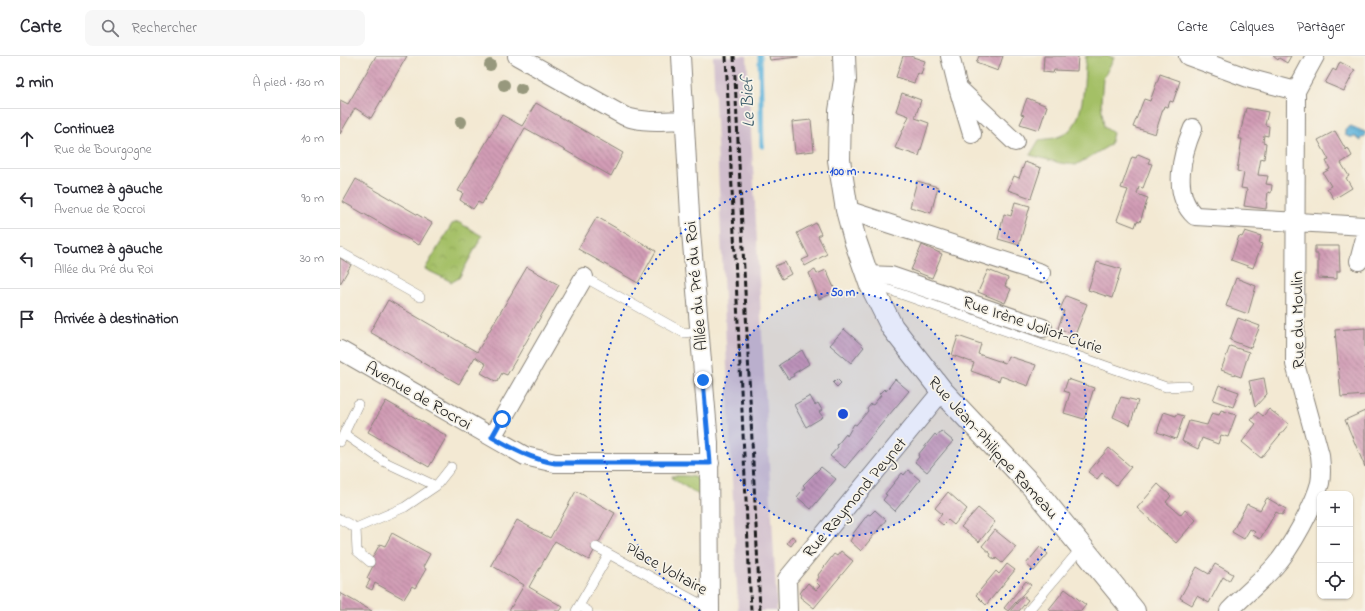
<!DOCTYPE html>
<html lang="fr">
<meta charset="utf-8">
<style>
body{margin:0;font-family:"Indie Flower",sans-serif;background:#f7f7f7;color:#2b2b33}
.controls{position:absolute;right:12px;bottom:12px;display:grid;overflow:hidden;border-radius:8px;box-shadow:0 1px 3px #0004}
.controls button{width:36px;height:36px;display:grid;place-items:center;padding:0;border:0;border-bottom:1px solid #e1e1e2;background:#fff;color:#2b2b33;font:20px sans-serif}
.stop{position:absolute;width:12px;height:12px;margin:-9px;border:3px solid #1a73e8;border-radius:50%;background:#fff}
.stop.end{background:#1a73e8;border-color:#fff;box-shadow:0 1px 4px #0008}
.list{margin:0;padding:0;list-style:none}
h2{display:flex;justify-content:space-between;align-items:center;height:52px;margin:0;padding:0 16px;font-size:17px}
h2 small{font-size:13px;font-weight:400;color:#7c7c81}
.list li{display:grid;grid-template-columns:26px 1fr auto;gap:12px;align-items:center;box-sizing:border-box;height:60px;padding:0 16px;border-top:1px solid #e1e1e2}
.list b{display:block;font-size:15px;white-space:nowrap}
.list p{margin:0;font-size:13px;white-space:nowrap;color:#7c7c81}
.list em{font-size:13px;font-style:normal;color:#7c7c81}
.icon{flex:none;width:22px;height:22px;fill:none;stroke:currentColor;stroke-width:2;stroke-linecap:round;stroke-linejoin:round}
.map{position:relative;flex:none;width:1025px;height:555px;overflow:hidden}
header{display:flex;align-items:center;gap:24px;box-sizing:border-box;height:56px;padding:0 20px;background:#fff;border-bottom:1px solid #e1e1e2}
header strong{font-size:19px}
nav{display:flex;gap:22px;margin-inline-start:auto;font-size:14px}
.search{width:280px;height:36px;background:#f7f7f7;display:flex;align-items:center;gap:10px;box-sizing:border-box;padding:0 14px;border-radius:8px;color:#7c7c81;font-size:15px}
main{display:flex}
aside{flex:1;background:#fff}
.map>svg:first-child{display:block}
</style>
<header>
<strong>Carte</strong>
<div class="search"><svg class="icon" aria-label="search" viewBox="0 0 24 24"><circle cx="10" cy="10" r="6"/><path d="M15 15l6 6"/></svg>Rechercher</div>
<nav><a>Carte</a><a>Calques</a><a>Partager</a></nav>
</header>
<main>
<aside>
<h2>2 min<small>À pied · 130 m</small></h2>
<ul class="list">
<li><svg class="icon" aria-label="ahead" viewBox="0 0 24 24"><path d="M12 20V5M6 11l6-6 6 6"/></svg><div><b>Continuez</b><p>Rue de Bourgogne</p></div><em>10 m</em></li>
<li><svg class="icon" aria-label="left" viewBox="0 0 24 24"><path d="M17 20v-9H6M10 6l-5 5 5 5"/></svg><div><b>Tournez à gauche</b><p>Avenue de Rocroi</p></div><em>90 m</em></li>
<li><svg class="icon" aria-label="left" viewBox="0 0 24 24"><path d="M17 20v-9H6M10 6l-5 5 5 5"/></svg><div><b>Tournez à gauche</b><p>Allée du Pré du Roi</p></div><em>30 m</em></li>
<li><svg class="icon" aria-label="arrive" viewBox="0 0 24 24"><path d="M6 21V4h12l-3 4 3 4H6"/></svg><div><b>Arrivée à destination</b></div></li>
</ul>
</aside>
<div class="map">
<svg width="1025" height="555" viewBox="0 0 1025 555">
<defs>
<pattern id="park-crowns" width="20" height="18" patternUnits="userSpaceOnUse"><rect width="20" height="18" fill="#a4c066"/><path d="M2 6a3 3 0 1 1 6 0M12 15a3 3 0 1 1 6 0" fill="none" stroke="#8da458"/></pattern>
<pattern id="water-waves" width="16" height="10" patternUnits="userSpaceOnUse"><rect width="16" height="10" fill="#61b4dc"/><path d="M0 5q4-4 8 0t8 0" fill="none" stroke="#4f92b2"/></pattern>
<pattern id="building-back-hatch" width="6" height="6" patternUnits="userSpaceOnUse"><rect width="6" height="6" fill="#d19cb5"/><path d="M-1 5l2 2M0 0l6 6M5-1l2 2" fill="none" stroke="#a97e92"/></pattern>
</defs>
<rect width="100%" height="100%" fill="#f7f3e8"/>
<filter id="ink" filterUnits="userSpaceOnUse"><feTurbulence type="fractalNoise" baseFrequency=".025" numOctaves="2"/><feDisplacementMap in="SourceGraphic" scale="8" xChannelSelector="R" yChannelSelector="G"/><feConvolveMatrix kernelMatrix="1 2 1 2 8 2 1 2 1" color-interpolation-filters="sRGB"/></filter>
<filter id="wash" filterUnits="userSpaceOnUse"><feTurbulence type="fractalNoise" baseFrequency=".012" numOctaves="4" result="noise"/><feDisplacementMap in="SourceGraphic" scale="16" xChannelSelector="R" yChannelSelector="G"/><feGaussianBlur stdDeviation="0.9" result="paint"/><feColorMatrix in="noise" values="0 0 0 0 0 0 0 0 0 0 0 0 0 0 0 0 0 1.4 0 .05"/><feComposite in="paint" operator="in"/></filter>
<g filter="url(#wash)">
<rect width="100%" height="100%" fill="#f3e9d3"/>
<path fill="#d0bdcc" d="M373,0H407L437,555H398Z"/>
<path fill="#a4c066" stroke="#606e41" d="M746,0H768L774,2L763,23L761,46L764,71L773,77L770,89L736,109L720,107L690,99L699,84C705,83 714,83 720,80C747,71 743,24 746,0Z
M332,420C343,420 354,418 362,426V441L333,423Z"/>
<path fill="url(#park-crowns)" stroke="#606e41" d="M118,166L142,180L119,222L112,226L85,213L112,168Z"/>
<path fill="url(#water-waves)" stroke="#3e687c" d="M1011,70L1025,76V80L1021,82V85L1016,81H1010L1005,79V73Z"/>
<g fill="none" stroke-linecap="round" stroke-linejoin="round">
<path stroke="#61b4dc" stroke-width="5" d="M420,0L422,90"/>
</g>
<g id="blocks">
<path fill="url(#building-back-hatch)" d="M36,0H67L31,62L15,52L0,78V44L8,48Z
M429,0H458V1L430,4Z
M563,0H570L585,5L581,19L578,17L574,27L556,21Z
M639,0H663L658,15L636,7Z
M704,0H738L737,15L714,14L713,17L703,16Z
M933,0H951L947,7L939,2L938,4Z
M1000,6L1015,14L1004,35L985,27L993,13L996,15Z
M820,18L840,25L833,46L830,45L828,51L824,50L815,78L793,71L804,43L810,45Z
M562,37L581,44L575,62L589,67L579,100L555,92L569,60L556,55Z
M687,42L707,50L699,74L680,68L684,59L681,58Z
M196,47L283,97L271,120L185,72L142,148L138,146L133,153L120,144L123,137L118,135L162,59L182,70Z
M906,52L928,56L925,69L929,70L928,80L924,79L923,86L926,87L924,103L921,102L918,119L928,120L926,128L932,129L931,137L928,136L926,153L904,150L907,133L901,132L904,117L897,115L902,83H899Z
M471,64L474,95L455,97L452,66Z
M995,75L1006,94L1008,92L1012,100L1001,107L1009,120L1006,122L1012,132L994,143L987,132L991,130L983,117L990,113L986,105L989,104L978,84Z
M798,98L810,103L808,107L812,108L803,132L799,131L797,138L808,142L800,166L797,165L795,171L777,164L788,134L781,132L792,101L796,102Z
M685,106L701,112L691,142L668,134L674,120L679,122Z
M16,123L92,167L79,189L3,146Z
M577,125L598,131L591,157L570,151Z
M675,146L690,150L679,189L658,183L664,158L671,160Z
M257,161L316,195L298,227L238,193Z
M476,167L481,178L478,180L487,198L465,210L462,204L469,201L457,177Z
M905,175L921,180L919,187L922,188L913,212L891,204L899,180L902,181Z
M582,189L602,198L592,222L571,214Z
M975,190H999L1000,215H997V223L978,222V198H975Z
M0,202L11,209L0,228Z
M445,206L451,218L442,223L435,210Z
M757,206L781,213L772,242L748,234Z
M187,211L219,229L167,319L162,317L157,326L141,317L146,308L135,301L119,328L30,276L48,244L137,296Z
M475,214L477,218L486,214L496,236L479,243L469,217Z
M648,214L668,222L665,230L671,233L665,247L638,236Z
M896,222L916,230L908,258L886,250Z
M726,240L747,248L735,279L718,272L724,255L720,253Z
M898,262L920,270L911,292L890,284Z
M1025,272V339L1001,341L995,274Z
M504,273L524,291L511,307L490,289Z
M618,280L641,288L638,298L665,307L668,300L696,309L688,330L661,320L659,325L631,315L634,307L612,299Z
M890,290L909,296L901,321L881,314Z
M462,294L469,308L453,318L454,320L448,323L439,309Z
M924,322L927,338L915,351L909,325Z
M497,323L501,327L497,331L493,327Z
M555,323L569,335L505,412L490,400L498,391L497,389L506,378L507,380L514,368L516,369L528,355L527,353L531,348L533,349L541,339L539,338L544,333L546,335Z
M728,323L754,332L744,363L724,357L730,337L724,335Z
M879,329L899,336L893,351L873,344Z
M470,340L475,349L478,347L482,354L479,356L483,361L466,371L454,349Z
M781,341L798,345L790,369L773,361Z
M46,345L107,380L89,411L28,376Z
M929,353L949,368L921,402L902,386L916,368L911,364L918,356L923,360Z
M881,354L896,359L888,381L881,379L878,388L862,382L858,393L842,385L849,365L867,369L872,357L879,359Z
M1025,355V411L1005,364Z
M824,356L836,360L837,358L844,360L836,383L817,376Z
M601,375L613,385L587,416L575,406L579,401L578,399L595,378L597,380Z
M769,392L791,411L776,429L762,417L757,423L748,416Z
M481,411L496,423L471,453L457,441L465,431L463,429Z
M568,414L580,424L555,455L543,444L547,439L545,438L562,417L564,419Z
M818,428L831,440L826,446L841,459L845,454L856,464L836,487L797,452Z
M236,435L275,457L249,504L215,485L189,531L223,551L220,555H169L184,529L151,509L177,464L210,482Z
M608,436L627,453L614,469L608,464L603,469L597,464L602,458L595,452Z
M927,442L946,453L942,459L936,456L920,483L913,479L915,476L910,473L904,483L892,476L907,448L920,454Z
M638,452L655,466L639,486L621,471Z
M535,454L546,464L521,495L510,485L513,480L512,479L528,458L530,459Z
M655,474L676,491L662,507L656,502L655,504L650,500L651,498L642,490Z
M52,477L90,498L83,511L86,513L75,532L72,530L64,543L35,527L32,534L26,531L30,524L27,522L34,508L30,506L40,488L45,490Z
M452,480L456,483L451,490L447,487Z
M700,491L708,498L694,515L686,508Z
M501,495L513,505L474,552L460,541L461,539L460,537L468,527L476,534L480,530L476,526L479,521L478,519L494,498L497,500Z
M667,508L675,514L646,549L636,539L656,515L659,518Z
M875,508L893,518L889,525L883,521L869,547L857,540L852,549L840,542L857,511L869,518Z
M686,525L691,529L668,555L664,552Z
M725,533L746,549L741,555H711L709,553Z
M0,537L32,555H0Z
M683,540L688,544L679,555H670Z"/>
</g>
</g>
<g filter="url(#ink)">
<use href="#blocks" fill-opacity="0" stroke="#888278" stroke-width="1"/>
<g fill="none" stroke-linecap="round" stroke-linejoin="round">
<defs>
<path id="lane" d="M0,196L80,241
M244,221L344,277L359,275
M535,229L826,331L847,330
M4,378L45,406L96,430
M0,386L18,348
M0,463L16,472L65,451L96,430L111,411
M16,472L17,495L30,506
M256,491L370,553
M239,550L248,555
M236,555L269,498
M688,555L742,491"/>
<path id="street" d="M177,0L284,60C304,67 323,65 344,64
M341,0L351,176L369,387L370,555
M610,0L618,32L675,86
M848,0L911,23L956,35
M619,35L632,78
M853,72C842,98 831,138 855,160L1025,170
M507,154L701,217
M1019,205L1025,182
M527,219L551,220L703,272
M0,294L185,400L215,407H370
M152,381L244,221
M448,555L447,523L602,335
M889,555C904,539 921,526 935,510C951,492 974,450 980,427C982,417 981,408 980,399L955,308L956,35L975,0"/>
<path id="secondary" d="M504,0L505,24L500,55L499,104L507,154L515,184L530,227L552,271L602,335L692,430L794,555"/>
</defs>
<use href="#lane" stroke="#888278" stroke-width="10"/>
<use href="#street" stroke="#888278" stroke-width="20"/>
<use href="#secondary" stroke="#888278" stroke-width="24"/>
<use href="#lane" stroke="#fff" stroke-width="9"/>
<use href="#street" stroke="#fff" stroke-width="18"/>
<use href="#secondary" stroke="#fff" stroke-width="22"/>
<path stroke="#1c1c1c" stroke-width="3" stroke-dasharray="6 3" stroke-linecap="butt" d="M386,0L411,555
M394,0L420,555"/>
</g>
<g fill="#97987d">
<circle cx="150" cy="9" r="6"/>
<circle cx="164" cy="29" r="6"/>
<circle cx="181" cy="33" r="6"/>
<circle cx="121" cy="66" r="6"/>
</g>
</g>
<g fill="none" stroke-linecap="round" stroke-linejoin="round" filter="url(#ink)">
<path stroke="#1a73e8" stroke-width="5" d="M162,363L152,381C173,393 191,403 215,407H370L363,324"/>
</g>
<circle cx="503" cy="358" r="122" fill="#1d4ed8" fill-opacity=".12"/>
<g fill="none" stroke="#1d4ed8" stroke-width="2" stroke-dasharray="2 4">
<circle cx="503" cy="358" r="122"/>
<path d="M360 555A243 243 0 1 1 646 555"/>
</g>
<g text-anchor="middle" stroke-width="3.5" stroke-linejoin="round" paint-order="stroke">
<g font-size="17" fill="#1c1c1c" stroke="#f7f3e8">
<text transform="translate(355 230) rotate(-95)" y="6">Allée du Pré du Roi</text>
<text transform="translate(957 264) rotate(-91)" y="6">Rue du Moulin</text>
<text transform="translate(693 268) rotate(19)" y="6">Rue Irène Joliot-Curie</text>
<text transform="translate(79 339) rotate(30)" y="6">Avenue de Rocroi</text>
<text transform="translate(654 391) rotate(48)" y="6">Rue Jean-Philippe Rameau</text>
<text transform="translate(514 441) rotate(-50)" y="6">Rue Raymond Peynet</text>
<text transform="translate(327 512) rotate(29)" y="6">Place Voltaire</text>
</g>
<g font-size="18" font-style="italic" fill="#385969" stroke="#f7f3e8">
<text transform="translate(407 46) rotate(-92)" y="6">Le Bief</text>
</g>
</g>
<circle cx="503" cy="358" r="6" fill="#1d4ed8" stroke="#f7f3e8" stroke-width="2"/>
<g font-size="12" text-anchor="middle" font-weight="bold" fill="#1d4ed8" stroke="#f7f3e8" stroke-width="3.5" stroke-linejoin="round" paint-order="stroke">
<text x="503" y="119">100 m</text>
<text x="503" y="240">50 m</text>
</g>
</svg>
<div class="controls">
<button>+</button>
<button>−</button>
<button><svg class="icon" aria-label="locate" viewBox="0 0 24 24"><circle cx="12" cy="12" r="6"/><path d="M12 2v4M12 18v4M2 12h4M18 12h4"/></svg></button>
</div>
<div class="stop" style="left:162px;top:363px"></div>
<div class="stop end" style="left:363px;top:324px"></div>
</div>
</main>
